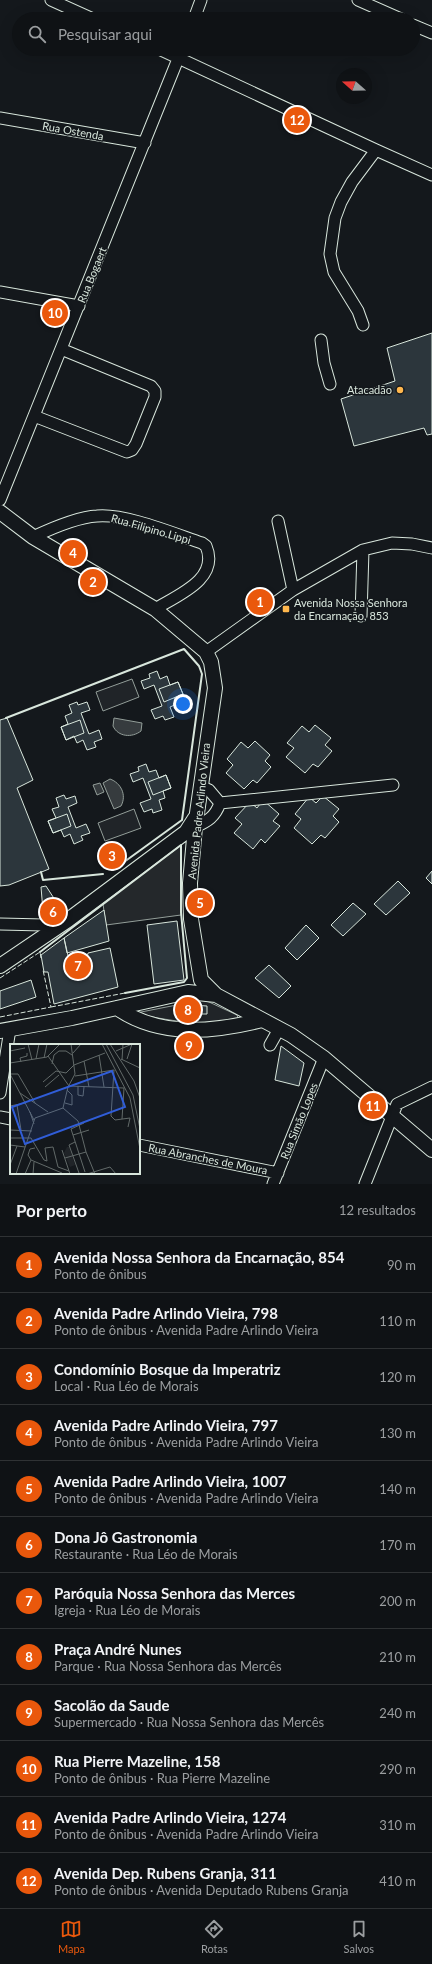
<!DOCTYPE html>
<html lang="pt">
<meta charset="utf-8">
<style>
body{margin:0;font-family:Lato,sans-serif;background:#181b1e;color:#f1f3f6}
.compass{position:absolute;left:336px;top:68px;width:36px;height:36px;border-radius:50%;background:#0f1215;box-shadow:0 4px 16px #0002;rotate:290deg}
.you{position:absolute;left:183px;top:704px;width:14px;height:14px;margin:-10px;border:3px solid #fff;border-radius:50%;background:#1a73e8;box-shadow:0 0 0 6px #1a73e833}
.badge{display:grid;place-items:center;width:26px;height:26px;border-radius:50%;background:#ea580c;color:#fff;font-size:13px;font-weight:700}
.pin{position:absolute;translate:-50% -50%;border:2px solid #fff;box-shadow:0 1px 4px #0006}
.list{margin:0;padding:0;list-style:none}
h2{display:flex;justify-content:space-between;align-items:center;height:52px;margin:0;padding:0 16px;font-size:17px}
h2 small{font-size:13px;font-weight:400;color:#9b9ea0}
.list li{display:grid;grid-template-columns:26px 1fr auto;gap:12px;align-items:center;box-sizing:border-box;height:56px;padding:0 16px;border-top:1px solid #2f3234}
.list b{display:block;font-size:15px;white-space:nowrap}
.list p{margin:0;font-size:13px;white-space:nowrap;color:#9b9ea0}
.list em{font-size:13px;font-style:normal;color:#9b9ea0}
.icon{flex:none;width:22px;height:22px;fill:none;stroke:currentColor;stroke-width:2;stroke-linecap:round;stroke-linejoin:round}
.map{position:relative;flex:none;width:432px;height:1184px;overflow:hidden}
.search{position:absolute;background:#0f1215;box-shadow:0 4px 16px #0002;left:12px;right:12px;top:12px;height:44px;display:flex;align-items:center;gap:10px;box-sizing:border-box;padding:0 14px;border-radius:22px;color:#9b9ea0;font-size:15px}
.sheet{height:724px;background:#0f1215}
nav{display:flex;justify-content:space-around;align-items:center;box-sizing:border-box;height:56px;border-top:1px solid #2f3234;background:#0f1215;font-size:11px;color:#9b9ea0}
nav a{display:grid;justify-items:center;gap:2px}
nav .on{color:#ea580c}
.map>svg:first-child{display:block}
</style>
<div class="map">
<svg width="432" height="1184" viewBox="0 0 432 1184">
<rect width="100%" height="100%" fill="#14181c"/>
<path fill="#202428" stroke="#939e99" d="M132,679L139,697L103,711L96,692Z
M134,809L141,828L105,841L98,823Z
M202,1000L209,1002L237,1015L238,1018C222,1030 156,1019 136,1013Z"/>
<path fill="#24282b" stroke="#939e99" d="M181,845V915L106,925L103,904Z"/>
<path fill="#363b3e" stroke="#939e99" d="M114,718L142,723L141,731C132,738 118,737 113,726Z
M110,779C121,783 127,795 121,806L114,809L103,783Z
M100,783L104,792L97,795L93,785Z"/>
<path fill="#2c363c" stroke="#d8e6dc" d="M432,333V434L427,435L424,428L354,446L341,399L395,381L387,348Z
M157,671L160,679L167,676L170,685L178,682L183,694L174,698L177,704L170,707L174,717L165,720L163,716L155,719L151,710L162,706L154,685L144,689L141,681L150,678L149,674Z
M178,682L183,694L164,702L159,689Z
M77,702L78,705L87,702L90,710L81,713L89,734L99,730L102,739L94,742L96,747L87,750L83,740L77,743L74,736L66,740L61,727L68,724L65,716L72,713L69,705Z
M7,718L33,780L17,788L49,869L9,885L0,886V720Z
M80,720L84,733L66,740L61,727Z
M315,725L331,738L325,745L332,751L318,767L313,764L305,773L286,757L294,748L287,743L302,726L309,732Z
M255,741L270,755L265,761L271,767L257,783L253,780L244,789L226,773L233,765L227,759L241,742L248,748Z
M146,764L149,772L156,770L159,778L166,775L171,788L163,791L165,798L159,800L162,810L153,813L152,809L144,812L140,803L151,799L143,778L133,782L130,774L139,771L138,767Z
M166,775L171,788L153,795L148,782Z
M64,795L66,799L75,796L77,803L68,807L76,828L86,824L90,833L81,836L83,840L74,844L70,834L64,837L61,830L53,833L48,821L56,818L52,809L59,807L56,798Z
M323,796L339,809L333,816L339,822L325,838L321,835L312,844L294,828L301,819L295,814L309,797L316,803Z
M263,800L279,814L273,821L280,826L265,843L261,839L253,849L234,833L242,824L235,818L250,802L257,808Z
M67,814L71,826L53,833L48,821Z
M116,851L118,858L109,861L107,854Z
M432,871V884L426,878Z
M398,881L410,893L386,915L374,904Z
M46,886L57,903L49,911H43L41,887Z
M353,903L366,914L343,936L331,925Z
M53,907L58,914L53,917L48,911Z
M104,910L109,941L67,953L64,938Z
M43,911H48L53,917L44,919Z
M177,921L184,980L154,984L147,925Z
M306,925L319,938L297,960L285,948Z
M64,938L69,960L87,957L88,953L110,948L118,987L54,1004L48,972H44L41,955Z
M269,965L291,986L279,998L255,978Z
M31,980L36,997L0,1009V991Z
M193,1005L207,1006V1014H193Z
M281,1046L304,1063L299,1086L275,1080Z"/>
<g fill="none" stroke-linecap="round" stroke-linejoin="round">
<defs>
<path id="minor" d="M51,0L93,19
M358,0L401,19
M194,19L201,0
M413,25L432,33
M159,49L376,150L432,175
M0,118L145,143
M0,292L79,306
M363,325L358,311L334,272L330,254L335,218L341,202L352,182L376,150
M321,340L324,363L330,384
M34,416L127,452L132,450L136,444L155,397V391L151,386L61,349
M0,500L182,49
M278,521L293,590
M33,537C50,529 78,517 97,516C124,513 175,534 202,543L206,546C220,579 178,595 155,609
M361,616L363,550
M206,652L293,590L363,550L392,543L412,544L432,548
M220,803L393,785
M195,827C208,821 215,817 220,803L209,790L200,786
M0,924L44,925L51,931
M270,1045L279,1029
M0,1093L10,1029
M0,1117L11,1119
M139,1145L278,1173
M273,1184L324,1058
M365,1184L397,1104L432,1087"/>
<path id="major" d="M0,512L33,537L155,609L206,652L211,662L215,688L195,827L190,883L191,919L201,980L216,995L291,1035L324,1058L432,1150
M0,966L68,920L186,832L195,818
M117,1008C160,1038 214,1032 262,1020
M0,1031L72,1018L188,992L216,995"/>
</defs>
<use href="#minor" stroke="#d8e6dc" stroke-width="13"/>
<use href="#major" stroke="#d8e6dc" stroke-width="16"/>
<use href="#minor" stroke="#14181c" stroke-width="11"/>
<use href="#major" stroke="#14181c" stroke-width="14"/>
<path stroke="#d8e6dc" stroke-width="1" stroke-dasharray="5 2" stroke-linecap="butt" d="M0,978L40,952L41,958
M51,1007L125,993
M0,1017L51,1007L43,970"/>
<path stroke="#d8e6dc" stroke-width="2" d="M6,718L184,649L199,666L202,674L182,820L113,870
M41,872L43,880L103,874
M40,952L181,845V912L187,978L184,982L125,993"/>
</g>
<g fill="#ffb74d" stroke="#14181c" stroke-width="1.5">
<circle cx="400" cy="390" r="4"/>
<rect x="282" y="605" width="8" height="8" rx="2"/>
</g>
<g text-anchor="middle" stroke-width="3" stroke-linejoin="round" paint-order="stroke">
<g font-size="11" fill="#d8e6dc" stroke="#14181c">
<text transform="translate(73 131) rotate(10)" y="4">Rua Ostenda</text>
<text transform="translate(92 275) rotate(-68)" y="4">Rua Bogaert</text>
<text transform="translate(151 529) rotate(16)" y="4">Rua Filipino Lippi</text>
<text transform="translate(199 811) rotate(-84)" y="4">Avenida Padre Arlindo Vieira</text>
<text transform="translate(299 1121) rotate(-68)" y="4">Rua Simão Lopes</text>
<text transform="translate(208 1159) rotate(11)" y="4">Rua Abranches de Moura</text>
</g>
<g font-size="11" fill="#d8e6dc" stroke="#14181c" text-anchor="end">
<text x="392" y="394">Atacadão</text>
<text x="294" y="607" text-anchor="start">Avenida Nossa Senhora<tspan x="294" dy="13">da Encarnação, 853</tspan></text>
</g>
</g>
<g transform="translate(10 1044)">
<rect width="130" height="130" fill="#14181c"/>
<path d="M57,103H59L65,121L60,123L54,109Z" fill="#202428"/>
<path fill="none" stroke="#626a69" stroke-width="1" d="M18,0L22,16M92,0L120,54L130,105M96,0L123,51L130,85M100,0L124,37L130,54M0,7L15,4M106,7L122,0M63,9L71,0M89,11L94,43M38,12L59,42L114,44L112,75M34,14L37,0M26,15L29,0M111,15L130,24M117,15L122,0M112,16L113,0M74,17L79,43M11,18L10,14L17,12V9M0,19L37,13L50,0M42,20L44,11L49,7H56L62,11M0,30H8L25,59M0,30L24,76M65,32L104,26L101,72L105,76L120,74L118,83M33,38L46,27L56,29L64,21L95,9M68,42V51L73,52L74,43M35,43L49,31M10,49L38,68M55,59L62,61V51L57,46M7,61L11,86M0,62L15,59M53,64L68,77L76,108L85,130M20,68L24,80M74,79L61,85L75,128M0,86L22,87M63,91L79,86M0,94H21L34,116L37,117M65,98L59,101L69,129M0,101L15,103M25,104L20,105L18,111L21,116L52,129M52,106L60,130M55,114L76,108M37,117L35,104L43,103L48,123L59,127M0,121L7,102M6,130L25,74L53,64L58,43L65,30L61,0M15,130L21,116M23,130L24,118M77,130L100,123L106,130"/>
<path fill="#305dd8" fill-opacity="0.15" stroke="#305dd8" stroke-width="2" d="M102,27L115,63L15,100L2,63Z"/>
<rect width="130" height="130" fill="none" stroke="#d8e6dc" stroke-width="2"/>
</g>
</svg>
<svg class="compass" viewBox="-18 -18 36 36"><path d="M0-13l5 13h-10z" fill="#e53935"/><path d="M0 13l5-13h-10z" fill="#9b9ea0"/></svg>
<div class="you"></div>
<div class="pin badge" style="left:260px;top:602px">1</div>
<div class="pin badge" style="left:93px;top:582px">2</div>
<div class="pin badge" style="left:112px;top:856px">3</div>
<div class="pin badge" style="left:73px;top:553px">4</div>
<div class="pin badge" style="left:200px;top:903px">5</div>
<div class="pin badge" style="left:53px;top:912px">6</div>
<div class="pin badge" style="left:78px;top:966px">7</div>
<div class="pin badge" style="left:188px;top:1010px">8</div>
<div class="pin badge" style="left:189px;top:1046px">9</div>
<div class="pin badge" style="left:55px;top:313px">10</div>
<div class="pin badge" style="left:373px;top:1106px">11</div>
<div class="pin badge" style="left:297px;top:120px">12</div>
<div class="search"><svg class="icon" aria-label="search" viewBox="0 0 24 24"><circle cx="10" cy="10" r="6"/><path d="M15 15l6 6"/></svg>Pesquisar aqui</div>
</div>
<section class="sheet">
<h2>Por perto<small>12 resultados</small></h2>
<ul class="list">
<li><span class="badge">1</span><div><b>Avenida Nossa Senhora da Encarnação, 854</b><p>Ponto de ônibus</p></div><em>90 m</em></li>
<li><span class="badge">2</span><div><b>Avenida Padre Arlindo Vieira, 798</b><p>Ponto de ônibus · Avenida Padre Arlindo Vieira</p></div><em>110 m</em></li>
<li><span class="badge">3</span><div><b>Condomínio Bosque da Imperatriz</b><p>Local · Rua Léo de Morais</p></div><em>120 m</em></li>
<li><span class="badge">4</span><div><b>Avenida Padre Arlindo Vieira, 797</b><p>Ponto de ônibus · Avenida Padre Arlindo Vieira</p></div><em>130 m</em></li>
<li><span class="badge">5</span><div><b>Avenida Padre Arlindo Vieira, 1007</b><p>Ponto de ônibus · Avenida Padre Arlindo Vieira</p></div><em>140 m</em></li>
<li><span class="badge">6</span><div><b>Dona Jô Gastronomia</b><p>Restaurante · Rua Léo de Morais</p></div><em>170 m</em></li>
<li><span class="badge">7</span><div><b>Paróquia Nossa Senhora das Merces</b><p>Igreja · Rua Léo de Morais</p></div><em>200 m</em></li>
<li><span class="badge">8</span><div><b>Praça André Nunes</b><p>Parque · Rua Nossa Senhora das Mercês</p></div><em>210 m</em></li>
<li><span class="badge">9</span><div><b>Sacolão da Saude</b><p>Supermercado · Rua Nossa Senhora das Mercês</p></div><em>240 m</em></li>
<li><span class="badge">10</span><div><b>Rua Pierre Mazeline, 158</b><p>Ponto de ônibus · Rua Pierre Mazeline</p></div><em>290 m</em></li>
<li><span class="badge">11</span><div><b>Avenida Padre Arlindo Vieira, 1274</b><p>Ponto de ônibus · Avenida Padre Arlindo Vieira</p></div><em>310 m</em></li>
<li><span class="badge">12</span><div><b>Avenida Dep. Rubens Granja, 311</b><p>Ponto de ônibus · Avenida Deputado Rubens Granja</p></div><em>410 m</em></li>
</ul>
</section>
<nav>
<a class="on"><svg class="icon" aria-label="map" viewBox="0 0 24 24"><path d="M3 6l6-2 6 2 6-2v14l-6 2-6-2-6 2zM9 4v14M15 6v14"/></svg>Mapa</a>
<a><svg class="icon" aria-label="directions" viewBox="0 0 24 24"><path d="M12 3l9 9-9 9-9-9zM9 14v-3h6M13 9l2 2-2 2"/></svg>Rotas</a>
<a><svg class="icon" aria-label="saved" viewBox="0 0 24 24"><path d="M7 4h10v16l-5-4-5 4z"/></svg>Salvos</a>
</nav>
